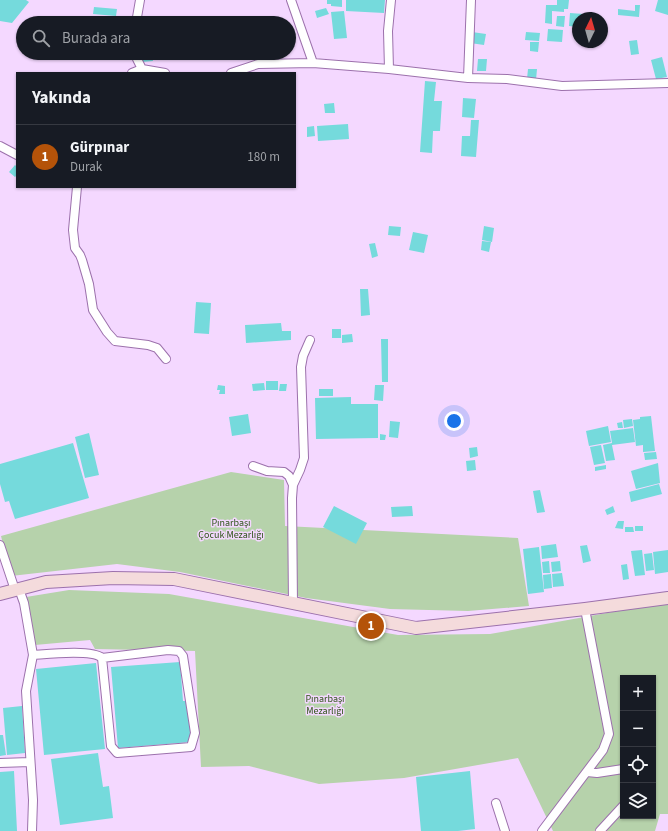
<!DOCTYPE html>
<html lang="tr">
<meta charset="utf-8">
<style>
body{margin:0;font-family:"Source Sans 3",sans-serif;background:#242831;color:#f1f3f6}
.controls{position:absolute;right:12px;bottom:12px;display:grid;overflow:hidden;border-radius:0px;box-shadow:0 1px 3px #0004}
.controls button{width:36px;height:36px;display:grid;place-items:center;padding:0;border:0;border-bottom:1px solid #363941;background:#171b24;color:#f1f3f6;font:20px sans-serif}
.compass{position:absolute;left:572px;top:12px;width:36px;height:36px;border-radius:50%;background:#171b24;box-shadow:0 1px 3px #0004;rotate:5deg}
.you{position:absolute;left:454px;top:421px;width:14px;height:14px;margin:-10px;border:3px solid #fff;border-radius:50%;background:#1a73e8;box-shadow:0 0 0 6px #1a73e833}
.badge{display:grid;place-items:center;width:26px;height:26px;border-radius:50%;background:#b45309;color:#fff;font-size:13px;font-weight:700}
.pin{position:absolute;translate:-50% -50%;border:2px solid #fff;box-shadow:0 1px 4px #0006}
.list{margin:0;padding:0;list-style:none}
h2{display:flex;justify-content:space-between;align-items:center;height:52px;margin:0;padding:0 16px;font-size:17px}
h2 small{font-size:13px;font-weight:400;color:#9ea1a6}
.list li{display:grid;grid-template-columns:26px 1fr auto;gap:12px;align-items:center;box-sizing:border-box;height:64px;padding:0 16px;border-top:1px solid #363941}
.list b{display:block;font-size:15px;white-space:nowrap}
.list p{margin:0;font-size:13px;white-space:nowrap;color:#9ea1a6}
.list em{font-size:13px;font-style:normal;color:#9ea1a6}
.icon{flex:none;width:22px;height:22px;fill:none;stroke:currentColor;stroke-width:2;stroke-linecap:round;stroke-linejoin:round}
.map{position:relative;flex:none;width:668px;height:831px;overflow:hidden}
.search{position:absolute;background:#171b24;box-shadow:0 1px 3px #0004;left:16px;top:16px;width:280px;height:44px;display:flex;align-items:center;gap:10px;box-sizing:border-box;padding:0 14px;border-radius:22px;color:#9ea1a6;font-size:15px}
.panel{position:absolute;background:#171b24;box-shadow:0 1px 3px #0004;left:16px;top:72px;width:280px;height:116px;border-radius:0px}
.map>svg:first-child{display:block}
</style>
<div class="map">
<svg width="668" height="831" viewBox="0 0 668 831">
<rect width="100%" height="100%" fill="#f4d8ff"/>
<path fill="#b6d2ab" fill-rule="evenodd" d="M231,472L284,480L285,526L518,538L529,606L468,611L390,609L306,598L180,572L117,564L11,576L1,536Z
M69,590L169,594L398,635L490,634L668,602V814H660L655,831H553L518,758L404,778L319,784L249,766L201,767L195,651L95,649L90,640L35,645L26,597ZM623,678H653V816H623Z"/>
<path fill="#75dadc" d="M0,0H26L29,2L12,23L0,21Z
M327,0H342V7L331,6V4H327Z
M346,0H385L384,13L346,11Z
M557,0H569L568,9H564V12L552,11V24L545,23L546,5H557Z
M658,0H668V15L655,11Z
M635,5H640L639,17L618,15V9L635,11Z
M94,7L117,9L116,16L93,14Z
M326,8L329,14L317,18L315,11Z
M344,11L347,38L334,39L331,12Z
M570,13L584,14V18H578V27L569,26Z
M557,16H565L564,27L556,26Z
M548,29L563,30L562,42L547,41Z
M472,32L486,34L484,45L470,43Z
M526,32L540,33L539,41L525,40Z
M637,40L639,54L631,55L629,41Z
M530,42H539L538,52L530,51Z
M152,53L153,61L142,62L141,54Z
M662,57L667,77L656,79L651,60Z
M478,59H487L486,71H477Z
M528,69H537L536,80L527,79Z
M425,81L436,82L434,101H442L440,131H433L432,153L420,152Z
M463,98L476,99L474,118L462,117Z
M334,103L335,113H325L324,104Z
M471,120H479L476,157L461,156L462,136H470Z
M348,124L349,139L318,141L317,126Z
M314,126L315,136L307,137V127Z
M15,165L17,167V175L15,177L9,172Z
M389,226L401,227L400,236L388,235Z
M484,226L494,228L492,242L482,240Z
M413,232L428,235L424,253L409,250Z
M482,241L491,242L489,252L481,250Z
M375,243L378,256L372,258L369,244Z
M360,289H368L370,315L361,316Z
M196,302L211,303L209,334L194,333Z
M281,323L282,331H291V340L246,343L245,325Z
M332,329H341V338H332Z
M352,334L353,342L342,343V335Z
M381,339H388V382H382Z
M266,381H278V390H266Z
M264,383L265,390L253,391L252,384Z
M280,384H287L286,391H279Z
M218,385L225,386V394H219L220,390H217Z
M375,385H384L383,401L374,400Z
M319,389H333V396H319Z
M351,397V404H378V438L316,439L315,398Z
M248,414L251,433L232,436L229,417Z
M651,416L655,451L643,452V445L636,446L633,420L640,419V417Z
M632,419L633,426L624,428L623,420Z
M390,421L400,422L398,438L389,437Z
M622,422L623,428H618L617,423Z
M608,426L611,442L589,446L586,431Z
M633,428L635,442L612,445L615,460L606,461L603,445L612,443L610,431Z
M89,433L99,475L85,478L75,437Z
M380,434L386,435L385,440H380Z
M73,443L89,498L15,519L9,501L5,502L0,484V464Z
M601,445L605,463L594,465L590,447Z
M477,447L478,456L470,458L469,448Z
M656,452L657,459L645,460L644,453Z
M475,460L476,470L467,471L466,461Z
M658,463L660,483L636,489L631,471Z
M606,465V469L595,471V467Z
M659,484L662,494L631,502L629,492Z
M540,490L545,512L537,513L533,491Z
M334,506L367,523L356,544L323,527Z
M412,506L413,516L392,517L391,507Z
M613,506L615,512L607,515L605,510Z
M618,521H624L623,529L615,528Z
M635,526H643V531H635Z
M625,527H633L634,532H625Z
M556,544L558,557L542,559L541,546Z
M587,545L591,561L583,563L580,546Z
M539,547L544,592L528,594L523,549Z
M642,550L645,575L635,576L631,551Z
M668,550V572L655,574L653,552Z
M652,553L654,570L646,571L644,554Z
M549,561L550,573H543L542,562Z
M560,561L561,571L552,572L551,562Z
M627,564L629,579L623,580L621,565Z
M562,573L564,586L553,587L552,574Z
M551,574L552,588L544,589L543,575Z
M180,662L183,701H188L191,742L118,748L111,667Z
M96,663L105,749L44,755L36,669Z
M22,706L25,753L7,755L3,708Z
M0,735H3L6,755L0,756Z
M98,753L103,787L109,786L113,818L60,825L51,759Z
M14,771L17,831H0V772Z
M470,771L475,829L458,831H421L416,777Z"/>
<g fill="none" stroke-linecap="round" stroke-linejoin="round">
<defs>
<path id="street" d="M291,0L313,63
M136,23L140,0
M137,53V59L142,69L165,73
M389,69L388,31L391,0
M132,73L142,69
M231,73L258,64L313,63L389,69L468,78L507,79L562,86L668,83
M468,78L471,0
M0,146L17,155
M77,187L73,230L75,248L80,255L82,260L89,284L93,310L107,332L115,341L148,345L157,348L166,359
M253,466L267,471L284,472L289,476L293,485
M0,545L15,590
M19,589L24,603L33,655L26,691L33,800L32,831
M293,604L292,498L293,485L300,470L304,458L301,367L303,356L310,340
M33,655C48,654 92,649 102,658L168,650L179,651L183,656L195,733L191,747L117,753L111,746L102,658
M0,763L30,762
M587,772L597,773L623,769
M496,803L505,831
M542,831L603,750L609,734L585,609
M600,831L623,806"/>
<path id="secondary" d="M0,594L46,582L113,578L174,579L416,628L585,609L668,598"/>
</defs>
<use href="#street" stroke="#9c71ac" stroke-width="10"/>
<use href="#secondary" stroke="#9c71ac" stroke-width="14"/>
<use href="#street" stroke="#fff" stroke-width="8"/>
<use href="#secondary" stroke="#f4dbdc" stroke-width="12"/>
</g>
<g text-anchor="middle" stroke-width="3" stroke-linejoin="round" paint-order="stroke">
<g font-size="10" fill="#2c5316" stroke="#f4d8ff">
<text x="231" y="526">Pınarbaşı<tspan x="231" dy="12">Çocuk Mezarlığı</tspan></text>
<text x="325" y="702">Pınarbaşı<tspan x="325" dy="12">Mezarlığı</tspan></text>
</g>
</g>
</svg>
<div class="controls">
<button>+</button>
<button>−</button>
<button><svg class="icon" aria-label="locate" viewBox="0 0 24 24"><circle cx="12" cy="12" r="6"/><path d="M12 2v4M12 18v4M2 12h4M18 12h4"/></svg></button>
<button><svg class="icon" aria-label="layers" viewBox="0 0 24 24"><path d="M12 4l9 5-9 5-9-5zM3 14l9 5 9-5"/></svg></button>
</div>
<svg class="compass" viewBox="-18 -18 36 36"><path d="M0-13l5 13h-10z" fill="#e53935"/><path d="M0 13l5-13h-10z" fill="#9ea1a6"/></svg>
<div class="you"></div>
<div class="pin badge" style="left:371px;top:626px">1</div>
<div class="search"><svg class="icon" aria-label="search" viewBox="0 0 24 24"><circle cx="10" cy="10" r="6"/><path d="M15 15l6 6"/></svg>Burada ara</div>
<section class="panel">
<h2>Yakında<small></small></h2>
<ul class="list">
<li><span class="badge">1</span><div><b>Gürpınar</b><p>Durak</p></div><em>180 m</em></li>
</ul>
</section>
</div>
